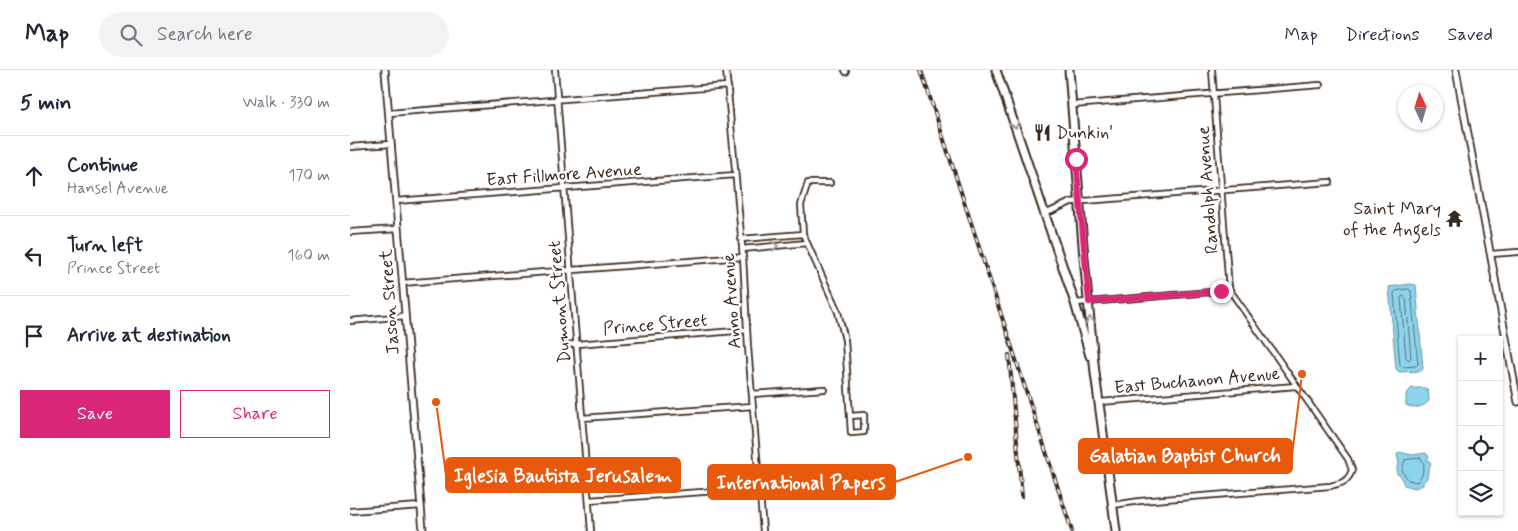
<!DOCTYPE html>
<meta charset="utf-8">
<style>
body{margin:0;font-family:Mynerve,sans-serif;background:#f2f2f3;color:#1f2937}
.controls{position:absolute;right:15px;bottom:15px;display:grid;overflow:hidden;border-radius:0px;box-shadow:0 1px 4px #0004}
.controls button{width:45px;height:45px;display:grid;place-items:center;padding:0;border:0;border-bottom:1px solid #e0e1e3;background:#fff;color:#1f2937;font:25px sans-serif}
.compass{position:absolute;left:1048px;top:15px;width:45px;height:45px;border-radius:50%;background:#fff;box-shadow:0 1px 4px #0004;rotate:356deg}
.stop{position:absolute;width:15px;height:15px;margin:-11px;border:4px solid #db2777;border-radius:50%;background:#fff}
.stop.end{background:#db2777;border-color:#fff;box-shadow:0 1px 5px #0008}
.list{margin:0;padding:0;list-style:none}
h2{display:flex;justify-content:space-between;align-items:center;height:65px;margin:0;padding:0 20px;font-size:21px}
h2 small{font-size:16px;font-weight:400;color:#747a83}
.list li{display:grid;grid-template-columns:32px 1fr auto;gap:15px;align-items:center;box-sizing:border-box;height:80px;padding:0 20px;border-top:1px solid #e0e1e3}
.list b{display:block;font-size:19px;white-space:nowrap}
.list p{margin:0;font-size:16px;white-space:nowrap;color:#747a83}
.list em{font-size:16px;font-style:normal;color:#747a83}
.actions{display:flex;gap:10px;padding:15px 20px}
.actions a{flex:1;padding:11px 0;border:1px solid #db2777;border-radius:0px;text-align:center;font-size:18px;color:#db2777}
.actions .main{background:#db2777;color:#fff}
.icon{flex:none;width:28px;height:28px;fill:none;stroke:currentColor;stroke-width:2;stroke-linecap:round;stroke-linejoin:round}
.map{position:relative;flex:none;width:1168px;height:461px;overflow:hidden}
header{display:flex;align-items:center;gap:30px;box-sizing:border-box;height:70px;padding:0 25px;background:#fff;border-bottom:1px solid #e0e1e3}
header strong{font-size:24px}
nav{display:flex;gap:28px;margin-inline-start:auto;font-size:18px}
.search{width:350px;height:45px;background:#f2f2f3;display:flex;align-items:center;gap:12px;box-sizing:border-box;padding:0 18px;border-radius:28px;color:#747a83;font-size:19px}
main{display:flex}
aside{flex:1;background:#fff}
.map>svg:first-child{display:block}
</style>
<header>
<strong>Map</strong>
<div class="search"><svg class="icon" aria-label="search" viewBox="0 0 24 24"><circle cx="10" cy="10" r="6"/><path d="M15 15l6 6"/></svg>Search here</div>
<nav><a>Map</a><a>Directions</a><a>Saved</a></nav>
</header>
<main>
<aside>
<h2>5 min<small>Walk · 330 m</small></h2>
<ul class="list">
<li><svg class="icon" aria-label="ahead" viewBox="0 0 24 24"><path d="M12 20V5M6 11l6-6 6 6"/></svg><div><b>Continue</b><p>Hansel Avenue</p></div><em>170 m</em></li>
<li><svg class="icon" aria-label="left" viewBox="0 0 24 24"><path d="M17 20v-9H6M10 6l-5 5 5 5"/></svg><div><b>Turn left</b><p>Prince Street</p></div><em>160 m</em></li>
<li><svg class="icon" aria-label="arrive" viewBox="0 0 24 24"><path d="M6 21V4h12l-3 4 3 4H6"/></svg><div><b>Arrive at destination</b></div></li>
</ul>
<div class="actions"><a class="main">Save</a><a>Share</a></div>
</aside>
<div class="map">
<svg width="1168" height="461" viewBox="0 0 1168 461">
<rect width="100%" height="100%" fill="#fff"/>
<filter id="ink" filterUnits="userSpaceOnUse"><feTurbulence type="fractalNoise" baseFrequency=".02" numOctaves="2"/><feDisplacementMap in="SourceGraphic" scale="10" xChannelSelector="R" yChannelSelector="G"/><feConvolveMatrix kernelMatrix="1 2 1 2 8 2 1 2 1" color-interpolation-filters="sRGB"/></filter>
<g filter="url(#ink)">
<path fill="#8dd4ef" stroke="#6c909b" d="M1061,214L1066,215L1073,299L1071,301L1049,302L1046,299L1039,217Z
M1062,318H1075L1078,320L1079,331C1072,338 1065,339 1056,335V324Z
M1049,382L1062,385L1076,383L1079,387L1077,389L1081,393L1078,400L1077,408L1073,412V415L1065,418L1054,415L1051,406L1047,404V397L1049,394L1047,384Z"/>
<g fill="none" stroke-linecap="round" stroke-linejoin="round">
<path stroke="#5c6e72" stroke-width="1" d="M1059,219L1061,221L1068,294L1066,296L1052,297L1050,295L1044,223L1046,221Z
M1053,226L1056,228L1061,287L1059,290L1056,288L1051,229Z
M1071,388L1074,394L1072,405L1067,412L1058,410L1052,400L1055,390Z"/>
<defs>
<path id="minor" d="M205,0L241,461
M376,0L393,187L398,277L413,461
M495,0L496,2
M722,35L970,15
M39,43L378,16
M0,77L41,74
M480,113H458L451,135L453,164L488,242L495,270L501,363L514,362V345L500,346
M46,131L385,105
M695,144L721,132L980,112
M0,162L48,159
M391,169L453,164
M392,179L457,173
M1141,184L1168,182
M52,213L393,187
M725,233L861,222L879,219
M0,251L55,246
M215,275L397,260
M402,324L474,319
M750,332L946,316
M232,348L403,336
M239,430L409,418
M763,435L790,431L980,416C992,413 998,412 1002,400L998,389L879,219L862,0
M0,441L71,436"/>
<path id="tertiary" d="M35,0L73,461
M1106,0L1168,332"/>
<path id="primary" d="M646,0L725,233L740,286
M719,0L734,188L745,303L766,461"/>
</defs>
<use href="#minor" stroke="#3b2a1e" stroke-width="8"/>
<use href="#tertiary" stroke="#3b2a1e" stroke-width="9"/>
<use href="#primary" stroke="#3b2a1e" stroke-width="11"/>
<use href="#minor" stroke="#fff" stroke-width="4.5"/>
<use href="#tertiary" stroke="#fff" stroke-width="5.5"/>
<use href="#primary" stroke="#fff" stroke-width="7"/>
<defs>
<path id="rail" d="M571,0L722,461
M659,285L672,427"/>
</defs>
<use href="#rail" stroke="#3b2a1e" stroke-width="4"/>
<use href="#rail" stroke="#fff" stroke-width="2" stroke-dasharray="5.5" stroke-linecap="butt"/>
</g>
<defs><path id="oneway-chevron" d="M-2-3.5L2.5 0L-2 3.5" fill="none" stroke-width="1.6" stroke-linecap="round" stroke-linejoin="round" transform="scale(1.25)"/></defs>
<g stroke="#a79f9a">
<use href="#oneway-chevron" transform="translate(665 55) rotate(71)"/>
<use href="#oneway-chevron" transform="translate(425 176) rotate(-5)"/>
<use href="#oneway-chevron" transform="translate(740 250) rotate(-95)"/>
</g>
</g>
<g fill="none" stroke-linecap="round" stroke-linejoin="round" filter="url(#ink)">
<path stroke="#db2777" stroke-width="6" d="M726,89L739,232L871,221"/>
</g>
<defs>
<symbol id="restaurant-bare" viewBox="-9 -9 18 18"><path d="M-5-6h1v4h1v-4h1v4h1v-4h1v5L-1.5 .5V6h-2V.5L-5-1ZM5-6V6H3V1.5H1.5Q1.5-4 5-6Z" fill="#3b2a1e" stroke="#fff" stroke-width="2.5" paint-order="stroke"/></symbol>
<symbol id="temple-bare" viewBox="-9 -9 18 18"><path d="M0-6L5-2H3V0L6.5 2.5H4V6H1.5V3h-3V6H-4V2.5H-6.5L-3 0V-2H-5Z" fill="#3b2a1e" stroke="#fff" stroke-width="2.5" paint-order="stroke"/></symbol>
</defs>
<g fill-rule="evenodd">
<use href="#restaurant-bare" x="680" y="50" width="25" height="25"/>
<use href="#temple-bare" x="1092" y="136" width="25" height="25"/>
</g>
<g text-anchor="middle" stroke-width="4.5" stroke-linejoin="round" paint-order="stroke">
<g font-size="18" fill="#3b2a1e" stroke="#fff" text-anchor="start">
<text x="706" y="68">Dunkin'</text>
<text x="1091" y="144" text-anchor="end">Saint Mary<tspan x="1091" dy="21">of the Angels</tspan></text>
</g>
<g font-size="18" fill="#3b2a1e" stroke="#fff">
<text transform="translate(214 104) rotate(-4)" y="6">East Fillmore Avenue</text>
<text transform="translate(857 120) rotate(-94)" y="6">Randolph Avenue</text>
<text transform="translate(381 231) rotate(-94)" y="6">Anno Avenue</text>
<text transform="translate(39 232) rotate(-94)" y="6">Jason Street</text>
<text transform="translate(209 232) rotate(-95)" y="6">Dumont Street</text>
<text transform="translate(305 254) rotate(-5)" y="6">Prince Street</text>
<text transform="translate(847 310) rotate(-5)" y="6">East Buchanon Avenue</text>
</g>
</g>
<path fill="none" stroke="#e8590c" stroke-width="2" d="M952 304L942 386M86 332L96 405M618 387L545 412"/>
<g fill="#e8590c" stroke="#fff" stroke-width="2">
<circle cx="952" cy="304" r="5"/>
<circle cx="86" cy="332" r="5"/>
<circle cx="618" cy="387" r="5"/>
</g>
<g fill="#e8590c" stroke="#e8590c" stroke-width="2">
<rect x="729" y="369" width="213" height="34" rx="5"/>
<rect x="96" y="388" width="234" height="34" rx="5"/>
<rect x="358" y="395" width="187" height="34" rx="5"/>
</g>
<g font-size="19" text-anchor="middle" font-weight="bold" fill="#fff">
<text x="835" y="392">Galatian Baptist Church</text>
<text x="213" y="412">Iglesia Bautista Jerusalem</text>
<text x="451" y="419">International Papers</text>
</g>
</svg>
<div class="controls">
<button>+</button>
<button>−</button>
<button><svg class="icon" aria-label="locate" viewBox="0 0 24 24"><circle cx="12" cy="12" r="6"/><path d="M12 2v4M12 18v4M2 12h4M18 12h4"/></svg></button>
<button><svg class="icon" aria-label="layers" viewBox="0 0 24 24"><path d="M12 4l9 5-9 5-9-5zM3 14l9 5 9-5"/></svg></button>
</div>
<svg class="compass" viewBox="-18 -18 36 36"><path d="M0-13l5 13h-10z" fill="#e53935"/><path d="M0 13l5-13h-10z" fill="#747a83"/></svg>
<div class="stop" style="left:726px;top:89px"></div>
<div class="stop end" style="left:871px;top:221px"></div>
</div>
</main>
